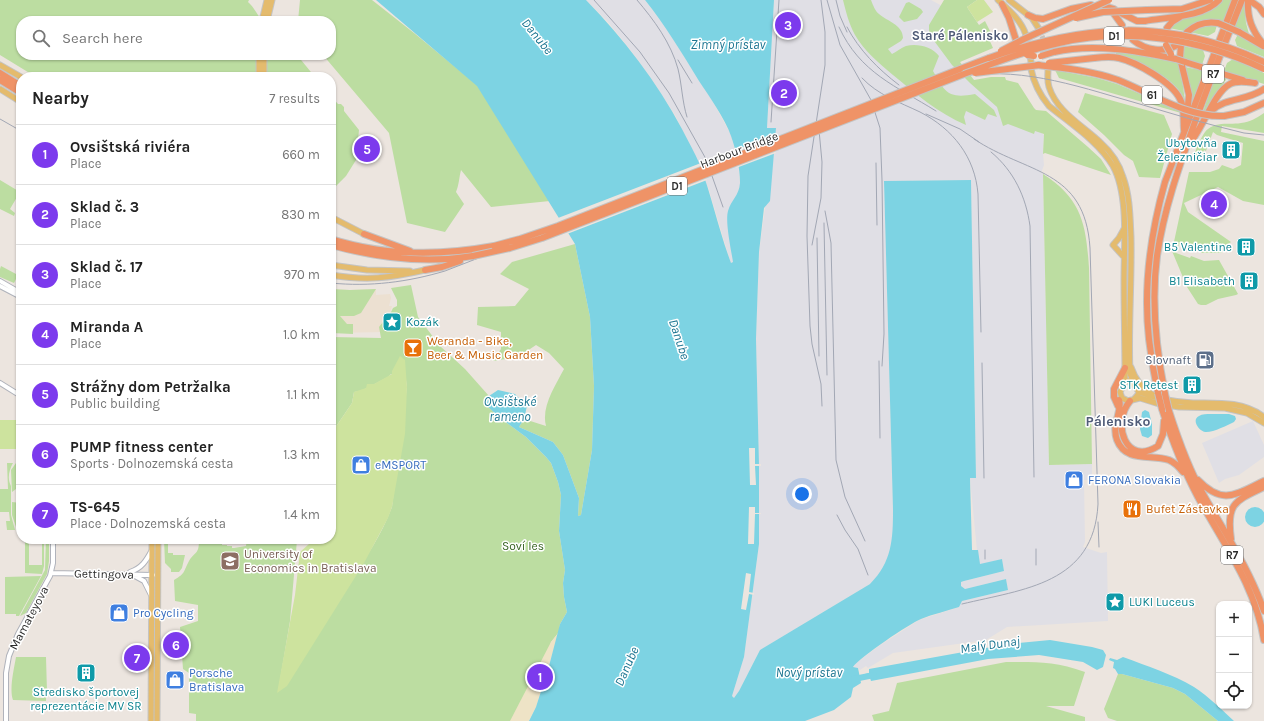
<!DOCTYPE html>
<meta charset="utf-8">
<style>
body{margin:0;font-family:Karla,sans-serif;background:#f6f6f6;color:#222}
.controls{position:absolute;right:12px;bottom:12px;display:grid;overflow:hidden;border-radius:8px;box-shadow:0 1px 3px #0004}
.controls button{width:36px;height:36px;display:grid;place-items:center;padding:0;border:0;border-bottom:1px solid #e0e0e0;background:#fff;color:#222;font:20px sans-serif}
.you{position:absolute;left:802px;top:494px;width:14px;height:14px;margin:-10px;border:3px solid #fff;border-radius:50%;background:#1a73e8;box-shadow:0 0 0 6px #1a73e833}
.badge{display:grid;place-items:center;width:26px;height:26px;border-radius:50%;background:#7c3aed;color:#fff;font-size:13px;font-weight:700}
.pin{position:absolute;translate:-50% -50%;border:2px solid #fff;box-shadow:0 1px 4px #0006}
.list{margin:0;padding:0;list-style:none}
h2{display:flex;justify-content:space-between;align-items:center;height:52px;margin:0;padding:0 16px;font-size:17px}
h2 small{font-size:13px;font-weight:400;color:#767676}
.list li{display:grid;grid-template-columns:26px 1fr auto;gap:12px;align-items:center;box-sizing:border-box;height:60px;padding:0 16px;border-top:1px solid #e0e0e0}
.list b{display:block;font-size:15px;white-space:nowrap}
.list p{margin:0;font-size:13px;white-space:nowrap;color:#767676}
.list em{font-size:13px;font-style:normal;color:#767676}
.icon{flex:none;width:22px;height:22px;fill:none;stroke:currentColor;stroke-width:2;stroke-linecap:round;stroke-linejoin:round}
.map{position:relative;flex:none;width:1264px;height:721px;overflow:hidden}
.search{position:absolute;background:#fff;box-shadow:0 1px 3px #0004;left:16px;top:16px;width:320px;height:44px;display:flex;align-items:center;gap:10px;box-sizing:border-box;padding:0 14px;border-radius:16px;color:#767676;font-size:15px}
.panel{position:absolute;background:#fff;box-shadow:0 1px 3px #0004;left:16px;top:72px;width:320px;height:472px;border-radius:16px}
.map>svg:first-child{display:block}
</style>
<div class="map">
<svg width="1264" height="721" viewBox="0 0 1264 721">
<rect width="100%" height="100%" fill="#ece5df"/>
<path fill="#e0dfe5" d="M586,0H645L666,28L713,102L731,135L738,162L740,184L737,196L731,204L728,212V223L733,262L731,264L709,190L685,135L675,115L651,78L629,48L608,22Z
M774,0H931L944,7L934,30L974,80L1044,135L1043,154L1044,165L1041,173L1043,174L1049,465L1092,464V480H1084L1085,542L1083,547L1101,553L1107,552L1108,621L1007,627L986,640L893,653L868,668L866,666L860,670L858,668L853,667L856,663L879,646L919,620L959,607L962,601L1008,590L1006,579L965,589L961,586V582L964,581L1004,571L1002,559L983,564H980L978,561L970,478H976L971,180L884,181L893,510V535L890,554L879,575L870,584L760,650L739,691L734,698L732,696L744,657L759,544V465L756,339L759,252L776,129L767,128Z
M1253,421L1264,445V457L1239,475L1225,479L1219,483L1202,443Z"/>
<path fill="#ece0d1" d="M331,289L350,290L376,289V295L390,294L391,298L389,306H392L385,332L331,333Z"/>
<path fill="#bcdda1" d="M0,0H249L248,2C254,7 257,15 263,21H21V55H297L315,77H266L257,73L252,77H36L0,55Z
M300,0H372L414,33L477,85L550,201L491,207L461,170C459,178 459,185 456,192L464,204L445,232L407,223L389,133L323,55H331V21H298Z
M843,0H871C873,5 875,11 879,14C887,21 903,25 903,38L901,41L888,49L892,54C896,52 901,48 906,46C916,43 932,46 939,56L933,71C945,93 949,99 975,94L994,110L997,117L988,114L985,120L966,111L964,117L966,125C938,113 916,94 893,75C879,63 864,51 855,35C849,24 846,12 843,0Z
M944,0H977L967,7L979,25L985,21L993,37L989,39L993,48L960,62L974,80L991,77H1005L1006,80L1018,83L1034,108L1036,110L1046,111L1088,147L1101,159L1111,175L1045,153L1043,154L1044,134L1035,131L1034,134L1008,124L1003,126L997,107L970,83L952,65L929,34V25Z
M1222,0H1232L1224,22C1210,17 1195,20 1184,31L1169,28L1180,19L1205,13L1212,10Z
M909,2L921,9L923,12L917,19L904,22L899,17L906,3Z
M1244,3L1246,23L1249,34L1234,26Z
M1202,25H1217L1215,32L1208,36L1189,32Z
M1238,34L1264,49V57L1237,46L1235,40Z
M1182,46L1203,50L1205,56L1202,65L1182,57Z
M1116,52L1138,55L1178,63L1183,86L1185,101C1182,94 1178,88 1172,83C1160,72 1131,58 1116,54Z
M1233,59L1264,73V84L1224,71L1227,63Z
M1185,67L1205,71L1193,106H1190C1191,92 1190,80 1185,67Z
M1055,70L1097,78L1117,84L1180,111L1181,113L1059,78Z
M1215,75L1227,78L1207,112H1203Z
M1085,93L1164,115L1172,134L1160,178L1139,177L1133,161L1124,155L1104,135L1078,112Z
M331,96L338,104H341L344,107V111L359,130L356,160L346,176L331,191Z
M1264,113V133L1222,126L1221,132L1264,141V205L1243,201L1218,187L1184,203L1188,212L1231,242L1227,245L1221,253H1203L1179,244L1176,253L1190,258L1191,256L1204,261L1219,260L1238,294L1236,295L1218,299L1206,305H1201L1198,304L1187,287L1172,251L1189,172H1210L1219,169L1222,165L1233,169L1241,165L1243,143L1217,135L1213,132L1206,151L1204,150L1200,161L1191,162C1195,154 1201,134 1208,129C1218,121 1230,125 1241,123C1250,122 1257,118 1264,113Z
M1043,174C1082,199 1086,224 1089,268L1092,464L1049,465Z
M0,180L20,192L10,209L15,213L14,216L0,209Z
M575,244L590,317L594,386L592,450L581,515L578,516L579,498L563,455L553,442L519,427L524,419L546,426C541,407 555,386 564,369L549,353L536,345L518,357L493,361L501,349V332L477,325L478,307L515,306L529,289L500,274L512,262Z
M1,266L16,274V279L14,283L0,277V269Z
M411,285L418,317L440,346L465,369L489,396L486,405L499,417L526,437L546,457L551,463L558,482L561,495L559,531L565,570L563,583L564,597L567,612L560,624L559,632L551,642L527,721H196V714L189,713V673L183,669L180,627L198,621V605L175,601L174,580C186,573 183,572 189,561C196,550 199,555 199,539H222V545H227V546H232V548H234L246,546L247,539L297,540L290,621L278,692C297,653 325,618 350,581C366,558 382,534 392,507L407,387L406,380L391,374L388,377L361,391L354,392L352,403L331,434V337L381,338L379,327L391,312L393,308L397,306V300L391,288Z
M331,289L350,290L376,289L361,313L354,316H340L347,324H353V334L331,333Z
M7,463H13C9,470 7,479 11,486V515L15,530H7L6,521H10L9,512H0V489H8Z
M16,463H21V489H16L12,492L11,470Z
M12,502L21,503V530H17L12,515Z
M25,539H29V565H42V539H44V566L42,574L25,573Z
M46,539H49V561L47,574L26,613L20,616L45,570Z
M164,539H168V553H173V555H185L182,568L179,572H171V569L165,563Z
M41,576L19,616H16V614H5V577Z
M16,657H46L47,692H44V687L37,688V698H44V694H46V701L13,700C9,689 14,669 16,657Z
M1006,662C1036,662 1055,661 1085,672L1074,706H1046L1085,717V721H874L872,715L889,711L897,683Z
M1118,674H1122L1173,688L1185,694L1218,721H1117L1108,718L1104,709Z"/>
<path fill="#eee3c6" d="M559,632L536,707L529,721H510L551,642Z"/>
<path fill="#cde39e" d="M977,0H984L993,12L977,22L967,7Z
M400,356L405,360L407,387L405,434L392,507L388,518L364,563L287,686L277,693L295,595L300,552L309,544L311,539H331V434L352,403L354,392L366,388L367,384H374L392,374V371Z
M0,420H21V449H0Z"/>
<path fill="#7dd3e3" d="M376,0H586C624,39 657,82 682,129C688,141 695,153 700,165C712,197 719,231 731,263L733,262C731,249 725,222 728,211C731,200 739,196 740,183C740,168 736,150 731,136C725,119 709,96 699,81C682,53 665,25 645,0H774L767,128H776L770,201L764,208L759,252L756,339L759,465V544L744,657L732,696L734,698L739,691L760,650L870,584C892,562 893,539 893,510L884,181L971,180L976,478H970L972,550H978L980,564L1002,559L1004,571L964,581L961,582V586L965,589L1006,579L1008,590L962,601L959,607C947,611 933,614 921,619C909,624 860,657 853,667L858,668L861,683L853,688L851,697L834,710L805,721H529L536,707L549,666L560,624L567,612L564,597L563,583L565,570L559,531L561,495L558,482L551,463L546,457L526,437L499,417L486,405L489,396L498,390L515,394L527,406L524,419L519,427L553,442L563,455L579,498L578,516L581,515L592,450L594,386L590,317L575,244L477,86Z
M1145,410L1149,412L1152,424V435L1148,438L1142,436L1140,429L1142,412Z
M1211,414H1229L1235,416L1236,419L1234,422C1228,425 1212,433 1205,432C1199,431 1191,420 1199,416C1202,414 1207,414 1211,414Z
M1245 517a10 10 0 1 1 20 0a10 10 0 1 1-20 0Z
M1050,640L1092,647L1103,650L1106,655L1103,667L1097,670L1083,662L1039,655L988,659L871,681L870,678L867,679L865,674L869,673V669L1008,644Z
M1123,657C1147,666 1172,674 1194,687C1209,697 1221,709 1234,721H1218L1185,694L1173,688L1122,674H1118L1115,669L1113,668L1114,662L1109,660L1110,658L1117,660Z"/>
<path fill="#ece5df" d="M777,134L776,153L736,168L733,151Z
M701,163L707,180L567,234L558,218Z
M749,448H755V464H761V466H755L756,485H750Z
M749,507H755V513H761V514H755L754,544H748Z
M746,573L751,574L749,592L754,593V595L749,594L746,610L741,609Z"/>
<g fill="none" stroke-linecap="round" stroke-linejoin="round">
<path stroke="#7dd3e3" stroke-width="6" d="M854,679L874,675"/>
<path stroke="#c6c0bb" stroke-width="5" stroke-dasharray="5 2.5" stroke-linecap="butt" d="M1042,36L1045,44"/>
<defs>
<path id="minor" d="M0,281L21,293
M0,286L21,297
M0,383L21,396
M130,572C142,568 146,561 152,550
M51,573L153,575
M133,575L144,581L151,595
M6,721V673L9,656L18,634L50,576L53,563V539"/>
<path id="major" d="M998,0C1009,10 1021,20 1026,35
M1009,0L1032,18L1039,29
M262,21L267,0
M267,21L272,0
M1030,54L1031,62
M259,55V77
M0,65L21,77
M1031,69C1034,84 1039,94 1049,106C1071,124 1098,141 1113,166C1129,195 1124,247 1124,280C1124,313 1125,345 1125,378L1124,384L1120,392L1122,398L1128,401L1140,398L1156,403L1179,407L1225,408L1247,413L1264,423
M1048,69C1048,75 1047,81 1049,87C1057,112 1082,125 1100,142C1110,151 1119,163 1123,177C1130,196 1130,217 1131,237C1132,282 1128,328 1130,373C1132,384 1147,387 1134,399
M264,77V55
M0,89L21,102
M331,217L364,234
M1123,256L1113,245L1119,238L1124,229
M331,265L367,270L410,271
M331,275C368,281 389,278 425,270
M1131,367C1135,379 1143,389 1153,395
M1121,383L1129,381L1133,384L1139,392C1156,399 1175,402 1193,403C1218,403 1243,401 1264,417
M151,721L152,539
M157,721L158,539"/>
<path id="highway" d="M1248,0C1247,18 1252,31 1264,45
M1249,0L1259,7L1264,14
M1002,4L1009,18L1016,40
M1104,6L1114,9
M1147,10L1182,9L1210,0
M1121,13L1137,21H1145C1167,17 1204,17 1219,0
M1114,14L1122,25
M1028,15L1035,18L1043,19L1071,9L1091,5
M1167,28L1172,22L1180,17
M1187,32C1196,24 1206,21 1218,23
M1239,32L1263,46
M1133,40C1145,50 1165,54 1178,44
M1181,45L1180,58L1189,95L1187,114
M1054,52C1094,43 1137,51 1176,59
M1094,58C1102,57 1110,56 1119,58C1136,62 1172,82 1180,99C1185,108 1183,119 1184,130
M1185,62L1201,67
M960,69L989,58
M0,73L21,86
M1223,74L1243,80
M0,80L21,93
M1211,111C1226,97 1248,101 1264,89
M1224,116L1244,112L1264,103
M1189,144C1202,130 1214,92 1230,84C1237,80 1247,82 1255,83
M364,234L410,251
M331,239C385,256 439,256 494,246
M331,245C378,258 425,264 473,256
M425,270L442,267L460,261
M1158,393C1154,375 1151,357 1149,339C1143,286 1151,232 1165,182L1235,0
M1165,394C1156,349 1151,302 1157,256C1164,208 1180,164 1196,119C1211,79 1226,40 1242,0
M1119,400C1123,411 1111,424 1117,440C1126,463 1151,454 1169,460C1176,463 1179,467 1183,472
M1130,401C1111,424 1126,467 1158,446L1163,434L1164,421
M1118,406L1114,397V389L1125,368
M1162,409C1172,440 1183,469 1198,497C1224,545 1255,585 1264,640
M1169,411C1178,439 1188,468 1203,494C1225,533 1249,568 1264,611
M1198,480C1223,506 1236,494 1264,481
M1231,539C1226,503 1235,501 1264,487"/>
</defs>
<use href="#minor" stroke="#b0b3bb" stroke-width="6"/>
<use href="#major" stroke="#c4c4c4" stroke-width="7"/>
<use href="#highway" stroke="#c4c4c4" stroke-width="8"/>
<use href="#minor" stroke="#fff" stroke-width="4"/>
<use href="#major" stroke="#e4bb6d" stroke-width="5"/>
<use href="#highway" stroke="#ef9367" stroke-width="6"/>
<path stroke="#a2a7b4" stroke-width="1" d="M594,0L640,52L669,93L706,159L723,207
M637,0C654,20 671,43 678,69C682,85 682,101 687,117
M821,0L825,32V65L808,176L807,236L810,326L812,344L821,384L822,406
M827,0L840,45L871,100L880,128L882,180L884,334L882,366
M836,0L840,16L847,32
M839,27C860,73 896,86 936,111
M847,27C859,50 878,69 899,85
M678,60L692,83
M862,78C878,95 899,102 920,112C953,129 975,157 978,194L981,332
M926,114L960,129L979,142
M0,119L21,131
M771,122L779,0
M991,152C1014,171 1026,197 1030,226L1034,477
M876,163L877,225
M825,211L831,243L836,460L845,497L865,541
M824,223L827,375
M817,238L819,356
M812,245L821,198L822,162L819,130
M331,283C370,287 408,282 445,271L930,83C995,64 1048,77 1112,96C1148,106 1184,118 1220,127L1244,133L1264,135
M879,361L880,438
M982,363L984,478
M837,515L845,530L858,549L868,575
M1098,522L1099,547
M1036,549V565
M985,550V559
M962,604C1024,589 1094,584 1098,504L1090,248C1085,168 1026,174 974,139"/>
<defs>
<path id="highway-bridge" d="M1076,18L1103,12L1147,10
M1218,23L1239,32
M1166,45L1171,54
M1001,51L1024,39L1109,0
M1027,55L1034,56
M1041,56L1054,52
M989,58C1087,23 1168,18 1264,62
M1176,59L1185,62
M1049,63L1094,58
M1037,65C1065,68 1092,71 1118,80C1151,93 1188,118 1224,116
M1201,67L1223,74
M975,73L1040,65
M494,246L520,239L558,226L960,69
M473,256L510,248L542,238L964,74C995,63 1026,50 1059,43C1128,27 1201,39 1264,69
M1158,393L1162,409
M1165,394L1169,411"/>
</defs>
<use href="#highway-bridge" stroke="#c4c4c4" stroke-width="8" stroke-linecap="butt"/>
<use href="#highway-bridge" stroke="#ef9367" stroke-width="6"/>
</g>
<defs>
<symbol id="building-square" viewBox="-11 -11 22 22"><rect x="-9" y="-9" width="18" height="18" rx="4" fill="#0f9aa8" stroke="#fff"/><path d="M-4-6H4V6H1V3H-1V6H-4ZM-2.5-4.3h1.7v1.8h-1.7ZM.8-4.3h1.7v1.8H.8ZM-2.5-1h1.7V.8h-1.7ZM.8-1h1.7V.8H.8Z" fill="#fff"/></symbol>
<symbol id="sight-square" viewBox="-11 -11 22 22"><rect x="-9" y="-9" width="18" height="18" rx="4" fill="#0f9aa8" stroke="#fff"/><path d="M0-6L1.8-2.2L6-1.7L2.9 1.2L3.7 5.4L0 3.3L-3.7 5.4L-2.9 1.2L-6-1.7L-1.8-2.2Z" fill="#fff"/></symbol>
<symbol id="bar-square" viewBox="-11 -11 22 22"><rect x="-9" y="-9" width="18" height="18" rx="4" fill="#e8710a" stroke="#fff"/><path d="M-6-5H6L.8 .8V4.5H3.5V6h-7V4.5H-.8V.8Z" fill="#fff"/></symbol>
<symbol id="fuel-square" viewBox="-11 -11 22 22"><rect x="-9" y="-9" width="18" height="18" rx="4" fill="#5c6f8a" stroke="#fff"/><path d="M-5.5-6h7V0h2V4h1.3V-2.5L3-4.5l.8-.8L6-3V5H2.5V1h-1V6h-7ZM-4.2-4.7v3.2H.2V-4.7Z" fill="#fff"/></symbol>
<symbol id="shop-square" viewBox="-11 -11 22 22"><rect x="-9" y="-9" width="18" height="18" rx="4" fill="#3f7fe0" stroke="#fff"/><path d="M-5-2.5h2.3a2.7 3.5 0 0 1 5.4 0H5L5.5 6h-11ZM-1.5-2.5h3a1.5 2.3 0 0 0-3 0Z" fill="#fff"/></symbol>
<symbol id="restaurant-square" viewBox="-11 -11 22 22"><rect x="-9" y="-9" width="18" height="18" rx="4" fill="#e8710a" stroke="#fff"/><path d="M-5-6h1v4h1v-4h1v4h1v-4h1v5L-1.5 .5V6h-2V.5L-5-1ZM5-6V6H3V1.5H1.5Q1.5-4 5-6Z" fill="#fff"/></symbol>
<symbol id="university-square" viewBox="-11 -11 22 22"><rect x="-9" y="-9" width="18" height="18" rx="4" fill="#8d6e63" stroke="#fff"/><path d="M0-5L7-2L0 1L-7-2ZM-4 1L0 2.5L4 1V4Q0 6-4 4Z" fill="#fff"/></symbol>
</defs>
<g fill-rule="evenodd">
<use href="#building-square" x="1220" y="139" width="22" height="22"/>
<use href="#building-square" x="1235" y="236" width="22" height="22"/>
<use href="#building-square" x="1238" y="270" width="22" height="22"/>
<use href="#sight-square" x="381" y="311" width="22" height="22"/>
<use href="#bar-square" x="402" y="337" width="22" height="22"/>
<use href="#fuel-square" x="1194" y="349" width="22" height="22"/>
<use href="#building-square" x="1181" y="374" width="22" height="22"/>
<use href="#shop-square" x="350" y="454" width="22" height="22"/>
<use href="#shop-square" x="1063" y="469" width="22" height="22"/>
<use href="#restaurant-square" x="1121" y="498" width="22" height="22"/>
<use href="#university-square" x="219" y="550" width="22" height="22"/>
<use href="#sight-square" x="1104" y="591" width="22" height="22"/>
<use href="#shop-square" x="108" y="602" width="22" height="22"/>
<use href="#building-square" x="75" y="662" width="22" height="22"/>
<use href="#shop-square" x="164" y="669" width="22" height="22"/>
</g>
<g text-anchor="middle" stroke-width="3" stroke-linejoin="round" paint-order="stroke">
<g fill="#fff" stroke="#6b6b6b" stroke-width="1">
<rect x="1104" y="27" width="20" height="18" rx="3"/>
<rect x="1202" y="65" width="22" height="18" rx="3"/>
<rect x="1142" y="86" width="20" height="18" rx="3"/>
<rect x="667" y="177" width="20" height="18" rx="3"/>
<rect x="1221" y="546" width="22" height="18" rx="3"/>
</g>
<g font-size="11" font-weight="bold" fill="#2c2c2c">
<text x="1114" y="40">D1</text>
<text x="1213" y="78">R7</text>
<text x="1152" y="99">61</text>
<text x="677" y="190">D1</text>
<text x="1232" y="559">R7</text>
</g>
<g font-size="12" fill="#0d838f" stroke="#fff" text-anchor="end">
<text x="1217" y="147">Ubytovňa<tspan x="1217" dy="14">Železničiar</tspan></text>
<text x="1232" y="251">B5 Valentine</text>
<text x="1235" y="285">B1 Elisabeth</text>
<text x="406" y="326" text-anchor="start">Kozák</text>
<text x="1178" y="389">STK Retest</text>
<text x="1129" y="606" text-anchor="start">LUKI Luceus</text>
<text x="86" y="696" text-anchor="middle">Stredisko športovej<tspan x="86" dy="14">reprezentácie MV SR</tspan></text>
</g>
<g font-size="12" fill="#2c2c2c" stroke="#fff">
<text transform="translate(739 150) rotate(-21)" y="4">Harbour Bridge</text>
<text transform="translate(104 574) rotate(1)" y="4">Gettingova</text>
<text transform="translate(29 618) rotate(-62)" y="4">Mamateyova</text>
</g>
<g font-size="12" fill="#c56008" stroke="#fff" text-anchor="start">
<text x="427" y="345">Weranda - Bike,<tspan x="427" dy="14">Beer &amp; Music Garden</tspan></text>
<text x="1146" y="513">Bufet Zástavka</text>
</g>
<g font-size="12" fill="#4e5e75" stroke="#fff" text-anchor="end">
<text x="1191" y="364">Slovnaft</text>
</g>
<g font-size="12" fill="#366cbe" stroke="#fff" text-anchor="start">
<text x="375" y="469">eMSPORT</text>
<text x="1088" y="484">FERONA Slovakia</text>
<text x="133" y="617">Pro Cycling</text>
<text x="189" y="677">Porsche<tspan x="189" dy="14">Bratislava</tspan></text>
</g>
<g font-size="12" fill="#366322" stroke="#fff">
<text x="523" y="550">Soví les</text>
</g>
<g font-size="12" fill="#785e54" stroke="#fff" text-anchor="start">
<text x="244" y="558">University of<tspan x="244" dy="14">Economics in Bratislava</tspan></text>
</g>
<g font-size="13" font-weight="bold" fill="#505c78" stroke="#fff">
<text x="960" y="40">Staré Pálenisko</text>
</g>
<g font-size="13" font-style="italic" fill="#1b7591" stroke="#fff">
<text transform="translate(538 36) rotate(51)" y="5">Danube</text>
<text x="728" y="49">Zimný prístav</text>
<text transform="translate(680 339) rotate(72)" y="5">Danube</text>
<text x="510" y="406">Ovsištské<tspan x="510" dy="15">rameno</tspan></text>
<text transform="translate(990 644) rotate(-8)" y="5">Malý Dunaj</text>
<text transform="translate(626 666) rotate(-66)" y="5">Danube</text>
<text x="809" y="677">Nový prístav</text>
</g>
<g font-size="14" font-weight="bold" fill="#505c78" stroke="#fff">
<text x="1118" y="426">Pálenisko</text>
</g>
</g>
</svg>
<div class="controls">
<button>+</button>
<button>−</button>
<button><svg class="icon" aria-label="locate" viewBox="0 0 24 24"><circle cx="12" cy="12" r="6"/><path d="M12 2v4M12 18v4M2 12h4M18 12h4"/></svg></button>
</div>
<div class="you"></div>
<div class="pin badge" style="left:540px;top:677px">1</div>
<div class="pin badge" style="left:784px;top:93px">2</div>
<div class="pin badge" style="left:788px;top:25px">3</div>
<div class="pin badge" style="left:1214px;top:204px">4</div>
<div class="pin badge" style="left:367px;top:149px">5</div>
<div class="pin badge" style="left:176px;top:645px">6</div>
<div class="pin badge" style="left:137px;top:658px">7</div>
<div class="search"><svg class="icon" aria-label="search" viewBox="0 0 24 24"><circle cx="10" cy="10" r="6"/><path d="M15 15l6 6"/></svg>Search here</div>
<section class="panel">
<h2>Nearby<small>7 results</small></h2>
<ul class="list">
<li><span class="badge">1</span><div><b>Ovsištská riviéra</b><p>Place</p></div><em>660 m</em></li>
<li><span class="badge">2</span><div><b>Sklad č. 3</b><p>Place</p></div><em>830 m</em></li>
<li><span class="badge">3</span><div><b>Sklad č. 17</b><p>Place</p></div><em>970 m</em></li>
<li><span class="badge">4</span><div><b>Miranda A</b><p>Place</p></div><em>1.0 km</em></li>
<li><span class="badge">5</span><div><b>Strážny dom Petržalka</b><p>Public building</p></div><em>1.1 km</em></li>
<li><span class="badge">6</span><div><b>PUMP fitness center</b><p>Sports · Dolnozemská cesta</p></div><em>1.3 km</em></li>
<li><span class="badge">7</span><div><b>TS-645</b><p>Place · Dolnozemská cesta</p></div><em>1.4 km</em></li>
</ul>
</section>
</div>
